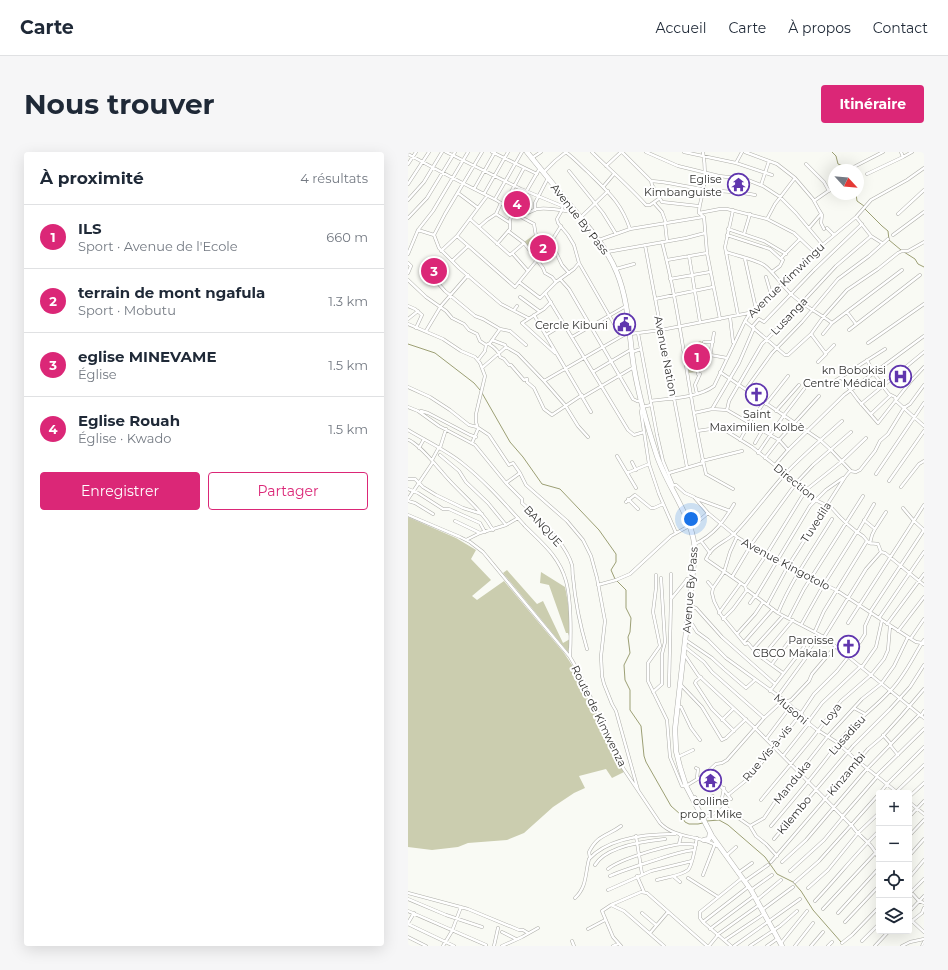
<!DOCTYPE html>
<html lang="fr">
<meta charset="utf-8">
<style>
body{margin:0;font-family:Montserrat,sans-serif;background:#f6f6f7;color:#1f2937}
.controls{position:absolute;right:12px;bottom:12px;display:grid;overflow:hidden;border-radius:4px;box-shadow:0 4px 16px #0002}
.controls button{width:36px;height:36px;display:grid;place-items:center;padding:0;border:0;border-bottom:1px solid #e0e1e3;background:#fff;color:#1f2937;font:20px sans-serif}
.compass{position:absolute;left:420px;top:12px;width:36px;height:36px;border-radius:50%;background:#fff;box-shadow:0 4px 16px #0002;rotate:116deg}
.you{position:absolute;left:283px;top:367px;width:14px;height:14px;margin:-10px;border:3px solid #fff;border-radius:50%;background:#1a73e8;box-shadow:0 0 0 6px #1a73e833}
.badge{display:grid;place-items:center;width:26px;height:26px;border-radius:50%;background:#db2777;color:#fff;font-size:13px;font-weight:700}
.pin{position:absolute;translate:-50% -50%;border:2px solid #fff;box-shadow:0 1px 4px #0006}
.list{margin:0;padding:0;list-style:none}
h2{display:flex;justify-content:space-between;align-items:center;height:52px;margin:0;padding:0 16px;font-size:17px}
h2 small{font-size:13px;font-weight:400;color:#747a83}
.list li{display:grid;grid-template-columns:26px 1fr auto;gap:12px;align-items:center;box-sizing:border-box;height:64px;padding:0 16px;border-top:1px solid #e0e1e3}
.list b{display:block;font-size:15px;white-space:nowrap}
.list p{margin:0;font-size:13px;white-space:nowrap;color:#747a83}
.list em{font-size:13px;font-style:normal;color:#747a83}
.actions{display:flex;gap:8px;padding:12px 16px}
.actions a{flex:1;padding:9px 0;border:1px solid #db2777;border-radius:4px;text-align:center;font-size:14px;color:#db2777}
.actions .main{background:#db2777;color:#fff}
.icon{flex:none;width:22px;height:22px;fill:none;stroke:currentColor;stroke-width:2;stroke-linecap:round;stroke-linejoin:round}
.map{position:relative;flex:none;width:516px;height:794px;overflow:hidden;border-radius:4px}
header{display:flex;align-items:center;gap:24px;box-sizing:border-box;height:56px;padding:0 20px;background:#fff;border-bottom:1px solid #e0e1e3}
header strong{font-size:19px}
nav{display:flex;gap:22px;margin-inline-start:auto;font-size:14px}
.intro{display:flex;align-items:center;justify-content:space-between;box-sizing:border-box;height:96px;padding:0 24px}
h1{margin:0;font-size:28px}
.button{padding:10px 18px;border-radius:4px;background:#db2777;color:#fff;font-size:14px;font-weight:700}
main{display:flex;gap:24px;padding:0 24px}
aside{flex:1;background:#fff;border-radius:4px;box-shadow:0 4px 16px #0002}
.map>svg:first-child{display:block}
</style>
<header>
<strong>Carte</strong>
<nav><a>Accueil</a><a>Carte</a><a>À propos</a><a>Contact</a></nav>
</header>
<div class="intro"><h1>Nous trouver</h1><a class="button">Itinéraire</a></div>
<main>
<aside>
<h2>À proximité<small>4 résultats</small></h2>
<ul class="list">
<li><span class="badge">1</span><div><b>ILS</b><p>Sport · Avenue de l'Ecole</p></div><em>660 m</em></li>
<li><span class="badge">2</span><div><b>terrain de mont ngafula</b><p>Sport · Mobutu</p></div><em>1.3 km</em></li>
<li><span class="badge">3</span><div><b>eglise MINEVAME</b><p>Église</p></div><em>1.5 km</em></li>
<li><span class="badge">4</span><div><b>Eglise Rouah</b><p>Église · Kwado</p></div><em>1.5 km</em></li>
</ul>
<div class="actions"><a class="main">Enregistrer</a><a>Partager</a></div>
</aside>
<div class="map">
<svg width="516" height="794" viewBox="0 0 516 794">
<rect width="100%" height="100%" fill="#f9faf4"/>
<path fill="#cbcdaf" d="M126,83L137,89L148,99L133,111L116,90Z
M292,189L296,191L295,199L298,205L297,216L291,215L289,220L280,221V198L282,194Z
M0,365L48,386L68,398L63,407L83,428L64,444L69,448L96,429L156,501L164,513L216,620L204,626L198,617L171,624L177,636L166,641L145,655L116,681L99,688L60,691L50,695L24,698L0,695Z
M99,418L129,452L135,449L155,491L162,487L160,481H158L141,433L132,431L133,420L157,435C161,453 165,483 160,500L95,421Z"/>
<g fill="none" stroke-linecap="round" stroke-linejoin="round">
<path stroke="#9c9f74" stroke-width="1" d="M424,0L428,4L430,12L435,14L438,18
M448,42L449,49L456,54
M457,57L474,74L480,79L481,88L493,98
M496,100L507,107L510,112L516,115
M0,192L27,201L66,231L72,238
M74,241L102,290L115,305L134,332L152,337L191,378L208,402V410L203,418L207,427
M209,429L218,438V456L223,466L222,480L220,485L222,501L216,513L217,528L222,538V558L233,574L236,604L238,610L263,654L272,662L277,670L281,672H290L295,671
M299,669L311,668L320,673L357,705L369,722L385,730L393,739L405,758L433,790"/>
<defs>
<path id="minor" d="M38,0L113,37L154,54
M84,0L129,22
M184,0C202,18 221,34 238,53H242L252,46
M214,0L243,29L244,33L254,50L290,54
M238,0L270,14L311,24L337,27L355,34L372,45L388,61L414,92
M276,0L328,11L364,23
M295,0C297,12 298,26 295,39C294,46 291,53 291,61L296,65L299,101L312,167
M337,0L369,12L387,26L405,47L411,58L414,63L413,71L416,77
M493,0L495,5L504,0
M0,2C29,18 58,33 88,48C95,52 103,59 111,62C117,64 124,58 129,57C142,55 156,59 169,61
M124,6L133,0
M328,11L334,0
M0,12L8,0
M398,12L416,30L421,39
M198,14L213,0
M440,18L475,0
M161,19L195,61L208,82
M136,20L147,9L158,0L159,1C167,7 173,14 180,20C200,40 213,50 222,77
M459,22L495,5
M243,29C261,30 277,35 295,37C312,40 330,39 347,43
M0,32L21,0
M353,33L361,9
M195,35L206,22
M66,37L87,0
M50,41L70,56
M76,42L100,0
M156,46L154,58L149,67L150,71L160,83L166,93L171,111L213,184
M87,47L114,0
M0,48L16,30L34,0
M406,49L426,35
M246,51L254,60L258,71
M96,53L116,16
M127,58V51L140,26
M325,58L317,95L330,163
M109,60L111,52L132,16
M291,61L312,57H319L359,67L386,81L406,100
M88,62L102,71
M111,62L113,65L126,72L128,84L143,90L154,113L161,121
M490,62L516,38
M173,65L200,39
M448,65L463,84L474,91
M0,66L19,46L47,0
M62,67L102,103L116,91
M359,67L367,52L387,26
M257,71L259,89
M71,75L79,68L88,62L93,51
M401,76L413,62
M419,76L426,83
M320,77L356,89L378,102
M10,78L26,83
M100,79L116,91L135,116L137,121L144,125L148,130
M336,82L342,62
M26,83L31,96L51,116L93,152L120,166
M26,83L37,62L74,0
M319,83L362,97L373,107
M485,83L516,60
M49,84L107,135L129,108
M191,88L222,77L295,65
M143,90L153,74
M254,90C274,166 280,245 298,322L325,337
M89,92L102,77V68L105,59
M237,93L279,315
M33,99L49,84L79,44
M199,100L278,86L297,81
M318,100C329,104 346,107 356,113C365,119 374,134 384,143C396,154 411,161 424,171
M0,102L10,78L25,59L60,0
M105,102L120,119
M281,104L292,170
M337,107L348,157
M259,108L299,101
M44,109L60,94
M0,111L3,114L0,121
M208,117L226,112
M20,120L37,139L67,164L75,167L92,177L102,179L118,193
M364,120L372,114L375,108L373,107L374,105L392,87
M358,125L363,142
M152,127L161,137L225,247L229,249H233
M262,127L302,120
M0,128L18,145L38,159L44,166L56,172L61,178L69,182L72,189L78,193
M111,130L132,146L148,130L166,117L171,111
M137,141L220,278L226,283L236,280
M112,145L131,159
M247,147L305,135
M143,150L136,157L114,171L147,201
M0,154L7,157L14,163L8,176
M106,158L109,154
M439,160L448,172
M126,163L183,260
M322,165L325,190
M0,167L10,159
M337,169L377,203H380L403,182L416,164L439,138L470,117L490,101L494,99H500L516,90
M0,172L35,187L53,199L67,205L72,211L77,224L68,262V270L70,277L64,291
M344,175L351,167L356,170L357,169L406,118L454,72
M441,178L512,123
M18,179L33,154L60,123
M230,181L249,283L255,309L265,333
M222,182L253,178L341,161
M403,182L418,202L410,210
M415,182L424,171L494,118
M138,183L156,172
M164,185L218,154
M84,188L97,193L98,195L110,202L136,229L157,253L170,274L180,285
M296,190H305
M460,191L516,152
M81,192C86,195 91,199 92,205L96,207L101,213H103L116,228L119,227V230L126,236L136,257L144,263L174,243
M275,198L319,206
M224,200L233,197
M418,201L426,193
M302,204L306,181
M70,208L77,199L78,193L82,191L92,177
M459,208L466,222L475,233L477,237L481,242L487,245L488,249L516,274
M75,215L98,195
M185,220L224,197
M312,220L412,288L423,298L442,318
M433,225L477,197
M136,229L221,180
M425,230L433,225L450,248L470,271L503,229L516,215
M0,235L22,245L42,258L61,273L69,275L81,283L101,313L105,311L112,321L118,333L159,369L175,388L183,404L189,426L197,469L193,504L194,524L196,532L204,552L208,559L230,638
M338,237L364,201L394,170L430,127L461,104L480,87
M289,242L287,233L292,222H290L291,201
M175,245L226,215
M243,249C263,246 290,246 306,234L337,169L342,161L373,133L406,100L448,65L463,48L499,28L516,16
M358,252L380,224
M453,252L516,200
M243,253L234,255L233,260L241,312L251,342L268,381
M0,255L10,259L31,274L67,293L98,331L114,347V351C130,365 158,392 164,413C165,417 164,421 165,425C167,448 172,473 179,497
M304,257L331,211L346,176
M319,258L321,249L354,192L376,170L428,114L463,84
M13,259L20,261L62,283L68,285
M368,259L391,233
M286,261L304,257L319,258L371,288L380,298
M463,262L483,243
M434,269C415,286 395,303 377,322C360,341 345,362 327,381C318,390 303,394 298,407L337,434L338,437L370,461L416,485L516,566
M0,278C18,289 38,298 54,311C78,330 97,352 117,374C134,391 151,404 158,429C164,451 163,482 162,505
M289,279L309,276L315,277L344,295L398,338C403,340 404,343 407,347C410,351 415,350 418,354L423,355C433,367 442,376 455,384C457,386 459,389 461,391C464,392 467,391 470,392L473,400
M1,288C14,295 24,309 34,320C50,340 72,355 85,378
M332,288L346,263L348,260L349,261L356,250
M347,291L354,279
M11,296L16,287
M350,301L376,263L396,237
M32,303L51,319L58,330L80,351L98,373
M209,304L228,336
M357,306L371,288L411,244
M24,308L30,297L32,296L38,277
M294,309L334,299
M224,310L228,318
M367,313L380,298L436,243L516,184
M219,321L241,312
M261,321L295,311
M468,322L516,251
M0,327H7L15,335L28,343L55,356L74,362
M481,329L516,279
M98,331L112,321
M263,334L268,333L277,341L286,345L300,361L329,385L368,409L428,438L500,485L508,490L514,491L516,488
M493,335L511,312L516,309
M0,337L10,341L35,357H41L72,371L77,380
M287,346L322,359
M0,347L25,310
M220,347L230,357
M0,349L7,351L25,362
M218,350L227,343L243,356H246L255,352
M495,356L506,369L516,378
M0,363L52,385L62,390L75,400L162,505L172,522L215,616L252,671C267,687 292,683 309,694
M456,368L467,377L478,360
M47,369L72,381
M286,373L300,361
M449,381L466,352
M329,385L322,400L316,420L305,436L304,441L306,449L313,463L337,492L340,491L350,503L375,521
M58,388L72,381L98,373L110,366
M293,389L302,401
M462,391L464,383L467,377
M287,392C306,383 316,369 326,352
M473,400L477,401L516,433
M263,422V445
M248,423V436L245,460L252,494L240,511V529L259,568L262,605L274,634H278L296,623C312,631 313,634 323,647
M324,425L343,393L389,330L405,313L443,280
M300,430L305,436
M190,433L208,428L222,422L263,384L281,374
M337,434L358,403L398,338L433,310L458,286
M348,444L402,354L418,338L435,326
M342,451L347,444
M359,453L380,414L437,325L442,319L448,320L452,318L467,299L472,289L480,282L496,256L502,252L516,233
M282,454L288,456L314,485L367,532
M462,460L516,378
M311,461L332,432
M370,461C384,427 405,398 424,367
M381,466L396,437L455,344
M471,466L516,400
M315,467L325,457L339,438
M279,470L284,472L289,480L300,488L318,506L380,551L386,557L393,561L398,569L408,577L430,591L446,606L490,641
M440,471L516,353
M479,472L516,422
M393,473L416,432L448,381
M407,479L416,459L459,389
M490,479L516,445
M329,482L347,462L355,450
M416,485L458,417L473,400
M503,486L516,467
M279,489L304,506L316,517L338,536L347,528
M336,490L365,457
M277,495L296,510L304,520L356,566
M345,497L375,464
M276,502L290,523L348,577L445,675C451,685 465,691 469,704L471,705
M354,505L385,468
M454,515L468,495L474,468
M293,525L288,529L287,531L304,557L326,579
M272,532L294,555L314,588L318,586L338,567
M261,534L263,447L277,430L279,427L284,426
M362,539L396,495L395,493L387,485L385,484L364,512
M245,540L254,532V502L257,490L253,426
M370,544L397,507L402,501L399,500L412,483
M269,554L273,555L283,576L292,588
M446,556L457,562
M513,564L516,559
M314,568L325,557
M400,570L414,551L453,514
M475,583L483,592
M358,587L383,554
M482,593L490,603
M375,604L401,571
M270,605L285,598
M288,616L290,617L289,626
M296,623L308,612L314,611L319,608L356,566L370,553L383,548L401,529L404,522L427,495
M316,636L314,646L317,654L326,663L342,674L348,684L358,692L369,704
M472,641L480,631L516,595
M487,641L516,613
M320,643L341,626L366,595V592L375,584L392,563L406,542L429,519L452,490L457,482V474L463,461
M501,645L516,631
M285,646L287,645L291,651L305,644
M353,648L402,589L433,549L463,523L476,507L480,498L482,474
M501,650L516,662
M434,665L468,626L469,623L516,577
M501,665L516,649
M295,666L312,659L317,654
M342,674L356,666L373,641L391,621L420,584L454,547L473,532L486,514L500,485
M363,674C386,647 409,620 430,591C444,571 466,557 482,539C496,525 504,507 514,491L516,492
M228,684L234,722
M501,684L516,668
M366,687L445,594L482,557L502,535L516,513
M271,692L273,684L272,683
M319,703L328,695
M501,704L516,687
M182,706L181,700C190,682 200,684 213,674
M363,710L460,597L474,585L493,564L516,537
M374,710L398,688L456,620L511,563
M187,713C198,694 237,689 257,687
M200,717C212,707 259,693 275,692C279,692 284,692 288,693
M382,719L416,688L435,665
M330,721L344,711
M295,723L307,692
M202,724C213,719 224,716 235,712C252,707 268,700 286,698
M229,724L236,740
M265,724L272,730
M280,726L310,745
M501,726L516,708
M249,728C258,725 273,724 280,718C285,713 287,694 289,686
M337,729L360,713
M387,730L411,709L471,642
M400,736L420,718L450,681L471,661
M200,738L243,719L284,709
M343,738L364,723
M501,738L511,749L516,751
M0,741L60,757L111,778H115L120,781
M501,742L516,727
M167,746C179,735 177,722 181,707C201,685 239,682 267,682
M0,747L38,763L74,775
M349,748L373,728
M407,749C429,726 448,701 471,679
M203,753L216,759L256,794
M516,756L514,761L504,769L516,780
M415,757L471,697
M354,758L385,735
M0,759L78,793
M501,760L516,744
M234,761L248,773
M430,761L471,716
M295,770L340,735
M437,770L471,734
M0,771L6,761
M0,772L46,794
M180,777L197,768
M302,777L346,744
M94,780L108,787
M242,781L260,760
M309,783L351,753
M0,785L18,794
M317,788L356,762
M164,789L166,794
M454,789L471,772
M373,791L399,759
M434,791L444,783L471,755
M35,794L44,779L53,755
M86,794L90,776
M94,794L114,785L130,776
M205,794L210,792
M213,794L205,785L194,759L203,753L233,740L239,741L299,794
M301,794L310,783
M323,794L295,770L292,766V760L334,726
M326,794L392,747
M342,794L372,774L389,759
M359,794L369,787
M387,794L405,771
M403,794L415,780
M420,794L424,790
M467,794L481,779
M494,794L502,790L516,787
M514,794L516,790"/>
<path id="highway" d="M119,0C132,16 144,31 157,47C176,70 198,93 209,121C221,150 221,185 226,216C231,245 239,273 248,301C258,334 287,367 287,401L267,577L268,599L272,615L278,634L304,684L343,738L374,794
M296,688L301,687L302,681"/>
</defs>
<use href="#minor" stroke="#aeaea9" stroke-width="3.5"/>
<use href="#highway" stroke="#aeaea9" stroke-width="5.5"/>
<use href="#minor" stroke="#fff" stroke-width="2.5"/>
<use href="#highway" stroke="#fff" stroke-width="4.5"/>
</g>
<defs>
<symbol id="temple-ring" viewBox="-11 -11 22 22"><circle r="9.5" fill="#fff" stroke="#6036ae" stroke-width="1.5"/><path d="M0-6L5-2H3V0L6.5 2.5H4V6H1.5V3h-3V6H-4V2.5H-6.5L-3 0V-2H-5Z" fill="#6036ae"/></symbol>
<symbol id="civic-ring" viewBox="-11 -11 22 22"><circle r="9.5" fill="#fff" stroke="#6036ae" stroke-width="1.5"/><path d="M-.6-6.5H3V-4.5H.6V-3L4-1V1h2V6H-6V1h2V-1L-.6-3ZM-1.2 2.5V6h2.4V2.5Z" fill="#6036ae"/></symbol>
<symbol id="hospital-ring" viewBox="-11 -11 22 22"><circle r="9.5" fill="#fff" stroke="#6036ae" stroke-width="1.5"/><path d="M-5-5h3v3.5h4V-5h3V5h-3V1.5h-4V5h-3Z" fill="#6036ae"/></symbol>
<symbol id="church-ring" viewBox="-11 -11 22 22"><circle r="9.5" fill="#fff" stroke="#6036ae" stroke-width="1.5"/><path d="M-1.2-6h2.4v3.5h3.3v2.4h-3.3V6h-2.4V-.1h-3.3v-2.4h3.3Z" fill="#6036ae"/></symbol>
</defs>
<g fill-rule="evenodd">
<use href="#temple-ring" x="318" y="20" width="25" height="25"/>
<use href="#civic-ring" x="204" y="160" width="25" height="25"/>
<use href="#hospital-ring" x="480" y="212" width="25" height="25"/>
<use href="#church-ring" x="336" y="230" width="25" height="25"/>
<use href="#church-ring" x="428" y="482" width="25" height="25"/>
<use href="#temple-ring" x="290" y="616" width="25" height="25"/>
</g>
<g text-anchor="middle" stroke-width="4" stroke-linejoin="round" paint-order="stroke">
<g font-size="11" fill="#31312f" stroke="#fff" text-anchor="end">
<text x="314" y="31">Eglise<tspan x="314" dy="13">Kimbanguiste</tspan></text>
<text x="200" y="177">Cercle Kibuni</text>
<text x="478" y="222">kn Bobokisi<tspan x="478" dy="13">Centre Médical</tspan></text>
<text x="349" y="266" text-anchor="middle">Saint<tspan x="349" dy="13">Maximilien Kolbè</tspan></text>
<text x="426" y="492">Paroisse<tspan x="426" dy="13">CBCO Makala I</tspan></text>
<text x="303" y="653" text-anchor="middle">colline<tspan x="303" dy="13">prop 1 Mike</tspan></text>
</g>
<g font-size="11" fill="#31312f" stroke="#fff">
<text transform="translate(172 67) rotate(52)" y="4">Avenue By Pass</text>
<text transform="translate(378 128) rotate(-44)" y="4">Avenue Kimwingu</text>
<text transform="translate(381 164) rotate(-46)" y="4">Lusanga</text>
<text transform="translate(258 204) rotate(79)" y="4">Avenue Nation</text>
<text transform="translate(387 330) rotate(39)" y="4">Direction</text>
<text transform="translate(408 370) rotate(-57)" y="4">Tuvedila</text>
<text transform="translate(135 374) rotate(48)" y="4">BANQUE</text>
<text transform="translate(378 412) rotate(28)" y="4">Avenue Kingotolo</text>
<text transform="translate(282 438) rotate(-85)" y="4">Avenue By Pass</text>
<text transform="translate(383 557) rotate(40)" y="4">Musoni</text>
<text transform="translate(423 562) rotate(-51)" y="4">Loya</text>
<text transform="translate(191 564) rotate(64)" y="4">Route de Kimwenza</text>
<text transform="translate(439 583) rotate(-48)" y="4">Lusadisu</text>
<text transform="translate(359 601) rotate(-50)" y="4">Rue Vis-à-vis</text>
<text transform="translate(438 622) rotate(-50)" y="4">Kinzambi</text>
<text transform="translate(384 630) rotate(-51)" y="4">Manduka</text>
<text transform="translate(386 663) rotate(-50)" y="4">Kilembo</text>
</g>
</g>
</svg>
<div class="controls">
<button>+</button>
<button>−</button>
<button><svg class="icon" aria-label="locate" viewBox="0 0 24 24"><circle cx="12" cy="12" r="6"/><path d="M12 2v4M12 18v4M2 12h4M18 12h4"/></svg></button>
<button><svg class="icon" aria-label="layers" viewBox="0 0 24 24"><path d="M12 4l9 5-9 5-9-5zM3 14l9 5 9-5"/></svg></button>
</div>
<svg class="compass" viewBox="-18 -18 36 36"><path d="M0-13l5 13h-10z" fill="#e53935"/><path d="M0 13l5-13h-10z" fill="#747a83"/></svg>
<div class="you"></div>
<div class="pin badge" style="left:289px;top:205px">1</div>
<div class="pin badge" style="left:135px;top:96px">2</div>
<div class="pin badge" style="left:26px;top:119px">3</div>
<div class="pin badge" style="left:109px;top:52px">4</div>
</div>
</main>
